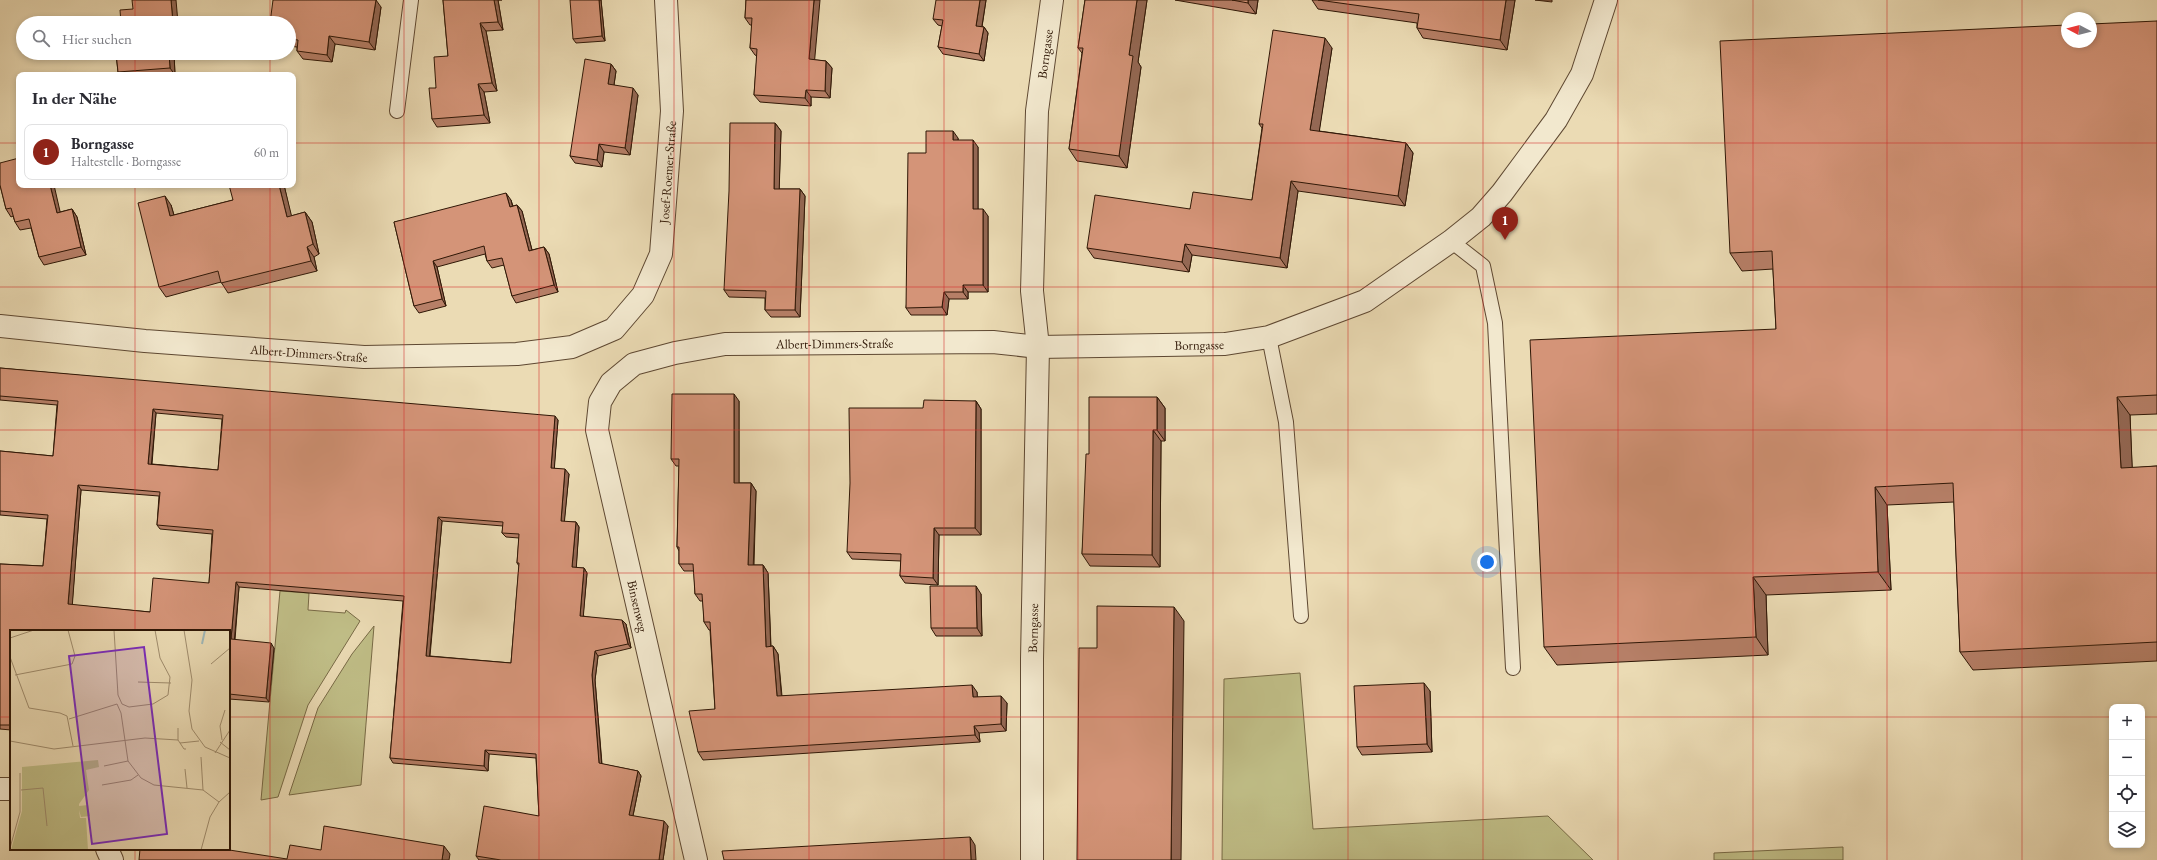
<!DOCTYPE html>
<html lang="de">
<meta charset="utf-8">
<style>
body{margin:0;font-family:"EB Garamond",serif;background:#f2f2f3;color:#2b2b33}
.controls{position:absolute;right:12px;bottom:12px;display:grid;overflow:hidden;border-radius:8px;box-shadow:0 2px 6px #0003}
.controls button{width:36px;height:36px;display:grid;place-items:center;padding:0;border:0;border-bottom:1px solid #e1e1e2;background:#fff;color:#2b2b33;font:20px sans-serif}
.compass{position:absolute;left:2061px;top:12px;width:36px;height:36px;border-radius:50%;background:#fff;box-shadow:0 2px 6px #0003;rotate:277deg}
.you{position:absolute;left:1487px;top:562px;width:14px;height:14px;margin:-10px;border:3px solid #fff;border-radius:50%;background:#1a73e8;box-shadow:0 0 0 6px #1a73e833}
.badge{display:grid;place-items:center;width:26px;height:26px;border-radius:50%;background:#8f2418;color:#fff;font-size:13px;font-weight:700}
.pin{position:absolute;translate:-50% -33px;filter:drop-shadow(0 1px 2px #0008)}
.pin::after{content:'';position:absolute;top:21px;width:14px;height:12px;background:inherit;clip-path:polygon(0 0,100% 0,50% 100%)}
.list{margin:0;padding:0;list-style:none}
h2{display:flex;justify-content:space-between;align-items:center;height:52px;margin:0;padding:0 16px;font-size:17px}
h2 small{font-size:13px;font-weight:400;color:#7c7c81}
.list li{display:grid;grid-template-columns:26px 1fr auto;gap:12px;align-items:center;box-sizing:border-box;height:56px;margin:0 8px 8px;padding:0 8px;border:1px solid #e1e1e2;border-radius:8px}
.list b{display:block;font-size:15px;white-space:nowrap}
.list p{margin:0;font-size:13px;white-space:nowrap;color:#7c7c81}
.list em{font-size:13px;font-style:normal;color:#7c7c81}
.icon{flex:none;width:22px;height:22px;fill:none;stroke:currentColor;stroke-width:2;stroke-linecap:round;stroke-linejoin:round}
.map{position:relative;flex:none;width:2157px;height:860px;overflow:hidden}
.search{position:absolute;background:#fff;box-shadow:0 2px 6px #0003;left:16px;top:16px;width:280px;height:44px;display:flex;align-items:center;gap:10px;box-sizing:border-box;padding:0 14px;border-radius:22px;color:#7c7c81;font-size:15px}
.panel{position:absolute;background:#fff;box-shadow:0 2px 6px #0003;left:16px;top:72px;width:280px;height:116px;border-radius:8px}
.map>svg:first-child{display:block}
</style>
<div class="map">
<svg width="2157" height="860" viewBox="0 0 2157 860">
<rect width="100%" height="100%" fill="#ebdbb4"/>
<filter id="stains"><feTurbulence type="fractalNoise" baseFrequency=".005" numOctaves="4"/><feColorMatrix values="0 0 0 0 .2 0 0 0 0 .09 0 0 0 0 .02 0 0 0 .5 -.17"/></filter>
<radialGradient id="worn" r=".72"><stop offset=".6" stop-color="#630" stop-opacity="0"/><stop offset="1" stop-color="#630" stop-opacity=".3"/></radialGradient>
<path fill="#c0be87" stroke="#786a46" d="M280,591L309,593L308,610L345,613L346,610L360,621L308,705L278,797L261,800Z
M374,626L361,785L289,795L318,708L352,654Z
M1300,673L1313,829L1548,816L1593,860H1222L1224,679Z
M1843,847V860H1714V853Z"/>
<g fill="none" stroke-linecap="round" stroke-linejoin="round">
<defs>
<path id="service" d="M397,111L411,0
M1451,241L1483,266L1495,323L1513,668
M1269,337L1286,422L1301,616"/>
<g id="minor">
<path id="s1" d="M0,326L145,341L364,357L517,354L572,347L614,329L643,295L661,254L672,111L666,0"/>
<path d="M0,789H11"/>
<path d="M107,849L112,860"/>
<path id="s2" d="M696,860L597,430L600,402L611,383L634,364L675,353L725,344L993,342L1038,347L1225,344L1269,337L1365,301L1451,241L1481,217L1502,193L1556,120L1582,74L1606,0"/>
<path id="s3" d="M1032,860V659L1038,347L1032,291L1037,111L1052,0"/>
</g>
</defs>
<use href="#service" stroke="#5e4832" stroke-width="16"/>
<use href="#minor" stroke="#5e4832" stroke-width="24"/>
<use href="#service" stroke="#f2e8ce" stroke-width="14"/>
<use href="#minor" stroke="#f2e8ce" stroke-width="22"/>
</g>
<path fill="#b67f67" stroke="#2f1706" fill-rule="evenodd" d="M443,0H502H498L503,30L486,31L497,91L484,92L490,123L437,127L432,119L436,88L448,56Z
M601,0L605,41L576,43L573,39Z
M746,0L815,60L826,61L832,68L830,98L811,97V106L760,102L754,95L757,56L755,55L750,48L752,25H750L745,18Z
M986,0L982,27H984L988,33L984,61L943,54L938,47L942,26L938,25L933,19Z
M1085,0H1147L1138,62L1141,67L1127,168L1077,161L1069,149L1082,53L1078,48Z
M1175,0H1258L1256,14Z
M1312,0H1515L1507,50L1423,38L1417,28V23L1318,9Z
M1535,0H1552V2Z
M381,7L375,50L335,44L332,62L303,59L297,51V47L289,46V23Z
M2157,21V414L2130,415L2132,468L2157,466V661L1973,670L1960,652L1954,502L1887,505L1891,590L1766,595L1768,655L1557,665L1544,647L1776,329L1773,269L1742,271L1730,253Z
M1332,48L1319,131L1406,143L1413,153L1405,206L1298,191L1287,268L1192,255L1189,272L1094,258L1087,248L1190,209L1252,200L1262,128L1259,124Z
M116,53H174L175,75H120L118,72Z
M611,64L616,71L614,85L638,95L630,155L604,152L602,167L575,163L570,156Z
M775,123L781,131L779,189H800L805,196L800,317H771L765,310V298L729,297L724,290Z
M958,138V140L978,147V209L988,216V292H968V299H949L947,315H911L906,308L926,153Z
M0,185L60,212L72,209L77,217L86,255L44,265L39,257L31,228L20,230L15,222L13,216L11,217L6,209Z
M284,185L291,216L305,212L312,222L319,254L314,257L317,271L228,293L221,282L166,297L159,287L171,205L174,215L233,200Z
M511,200L513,206L517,205L522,211L532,250L544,247L549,254L558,292L516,303L512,296L504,265L492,268L487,261L485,254L437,267L446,306L419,313L414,306L394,222Z
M0,368L558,420L554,468L569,474L564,522H576L579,527L576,568H584L587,573L583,616L626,624L631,648L598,656L595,680L602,764L638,771L641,776L633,816L668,826L663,860H479L476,856L539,816L536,758L489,754L488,771L393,763L390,758L403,601L239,587L235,640L274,648L269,702L229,699V703V631H11V730L0,729V564L43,566L47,519L0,515V451L53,456L57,405L0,400ZM156,413L222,419L218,470L152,464ZM81,490L159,496L157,525L160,529L212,534L209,583L150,612L72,605ZM442,521L503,526L502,533L506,537L519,538L517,563L519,566L511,663L430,656Z
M1157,397L1165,408V441H1161L1160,567L1090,566L1082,554L1089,454Z
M739,401V483H751L756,491L754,565H763L768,573L771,646H773L778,654L782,696L977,692V697L1007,703L1006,731L979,733L980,742L703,760L698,752L715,709L710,630H709L704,622L703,601H700L695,594L694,571H684L679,564V551L677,547L679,466H676L671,459Z
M976,401L981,409V535H939L938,585L905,583L900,576L901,561L852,559L847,552L923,408Z
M981,594L982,636H936L931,628Z
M1430,691L1432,752L1362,755L1357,747Z"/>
<path fill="#946854" stroke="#2f1706" d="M171,0H176L178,23H173Z
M376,0L381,7L375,50L369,42Z
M494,0H498L503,30L498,22Z
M599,0H601L605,41L602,36Z
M814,0H820L814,67L809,59Z
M980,0H986L981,32L976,26Z
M1137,0H1147L1138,62L1141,67L1127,168L1119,156L1129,55Z
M1248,0H1258L1256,14L1248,3Z
M1506,0H1515L1507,50L1500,40Z
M480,23L486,31L497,91L492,83Z
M984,27L988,33L984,61L979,54Z
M329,36L335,44L332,62L327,55Z
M1325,38L1332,48L1318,140L1310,130Z
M169,53H174L175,75L170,68Z
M826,61L832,68L830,98L825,91Z
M611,64L616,71L613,91L608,84Z
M478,84L484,92L490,123L484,115Z
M633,88L638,95L630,155L625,148Z
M806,90L811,97V106L805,98Z
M775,123L781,131L779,196L774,189Z
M953,131L958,138V147L953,140Z
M973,140L978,147V216L973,209Z
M1406,143L1413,153L1405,206L1398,196Z
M599,144L604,152L602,167L597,160Z
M1291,181L1298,191L1287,268L1280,258Z
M50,185H54L62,220L57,213Z
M279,185H284L294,226L287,217Z
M800,189L805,196L800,317L795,310Z
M506,193L511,200L514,213L510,207Z
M165,196L171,205L177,226L170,216Z
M517,205L522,211L534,258L529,251Z
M72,209L77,217L86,255L81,247Z
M983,209L988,216V292L983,285Z
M305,212L312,222L319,254L313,244Z
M1185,244L1192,255L1189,272L1182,262Z
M307,247L314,257L317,271L311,261Z
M544,247L549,254L558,292L554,285Z
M433,261L437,267L446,306L442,299Z
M963,285L968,292V299L963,292Z
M944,292L949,299L947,315L942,307Z
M734,394L739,401V490L734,483Z
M1157,397L1165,408V441L1157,430Z
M2117,397L2130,415L2133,486L2121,468Z
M976,401L981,409V535L975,528Z
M153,409L156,413L151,469L148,464Z
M555,416L558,420L554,473L551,468Z
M1153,430L1161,441L1160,567L1152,555Z
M565,469L569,474L564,526L561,521Z
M751,483L756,491L753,572L748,565Z
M78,485L81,490L72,609L68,604Z
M1875,487L1887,505L1891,590L1878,572Z
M438,517L442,521L429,661L426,656Z
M576,522L579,527L576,572L572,567Z
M934,528L939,535L938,585L933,578Z
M763,565L768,573L771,654L766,647Z
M584,568L587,573L583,620L580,616Z
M1753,577L1766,595L1768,655L1756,637Z
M236,582L239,587L234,644L231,639Z
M976,586L981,594L982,636L977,628Z
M1174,607L1184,621L1181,860H1171Z
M622,620L626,624L631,648L628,644Z
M271,643L274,648L269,702L266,698Z
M773,646L778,654L782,703L777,696Z
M595,651L598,656L595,680L602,768L599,763L592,675Z
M1424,683L1430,691L1432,752L1427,744Z
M972,685L977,692L978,705L973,697Z
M1001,696L1007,703L1006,731L1001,724Z
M974,726L979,733L980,742L975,735Z
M485,750L489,754L488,771L484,766Z
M638,771L641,776L632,820L629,815Z
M664,821L668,826L663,860H659Z
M970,837L975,845L976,860H971Z
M444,846L450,854L449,860H442Z"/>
<path fill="#d49478" stroke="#2f1706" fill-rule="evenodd" d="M132,0H171L173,23H121L120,10L133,9Z
M273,0H376L369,42L329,36L327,55L297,51L298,40L289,39V23H270Z
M443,0H494L498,22L480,23L492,83L478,84L484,115L432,119L429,88H436L434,57L448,56Z
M570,0H599L602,36L573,39Z
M746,0H814L809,59L826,61L825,91L806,90L805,98L754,95L757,49L750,48L752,18H745Z
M936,0H980L976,26L984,27L979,54L938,47L943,20L933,19Z
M1085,0H1137L1129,55L1133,56L1119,156L1069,149L1083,48H1078Z
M1232,0H1248V3Z
M1318,0H1506L1500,40L1417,28L1419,14Z
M2157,21V395L2117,397L2121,468L2157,466V642L1960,652L1953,483L1875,487L1878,572L1753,577L1756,637L1544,647L1530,340L1776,329L1772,251L1730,253L1720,41L2067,25V42H2091V24Z
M1273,30L1325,38L1310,130L1406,143L1398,196L1291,181L1280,258L1185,244L1182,262L1087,248L1095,195L1190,209L1193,192L1252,200L1263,124H1259Z
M116,53H169L170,68L118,72Z
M585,59L611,64L608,84L633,88L625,148L599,144L597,160L570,156Z
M730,123H775L774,189H800L795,310H765L766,291L724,290L729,191Z
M926,131H953V140H973V209H983V285H963V292H944L942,307L906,308L908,153H926Z
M19,158V185H50L57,213L72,209L81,247L39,257L29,219L15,222L11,208L6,209L0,185V163Z
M229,185H279L287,217L305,212L313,244L307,247L311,261L221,283L218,271L159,287L138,203L165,196L170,216L233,200Z
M506,193L510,207L517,205L529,251L544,247L554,285L512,296L502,258L487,261L484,246L433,261L442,299L414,306L394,222Z
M0,368L555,416L551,468L565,469L561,521L576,522L572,567L584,568L580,616L622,620L628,644L595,651L592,675L599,763L638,771L629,815L664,821L659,860H501L476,856L484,806L539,816L536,754L485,750L484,766L390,758L404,596L236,582L231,639L271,643L266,698L229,694V631H11V725H0V564L43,566L48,515L0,511V451L53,456L58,401L0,396ZM153,409L223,415L218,470L148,464ZM78,485L160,492L157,525L213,530L209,583L153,578L150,612L68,604ZM438,517L503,522L502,533L519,534L517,563H519L511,663L426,656Z
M672,394H734V483H751L748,565H763L766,647L773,646L777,696L972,685L973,697L1001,696V724L974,726L975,735L698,752L689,711L715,709L710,622H704L702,594H695L693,564H679V547H677L679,459H671Z
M1089,397H1157V430H1153L1152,555L1082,554L1086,454H1089Z
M924,400L976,401L975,528H934L933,578L900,576L901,554L847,552L850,483L849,408H923Z
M930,586H976L977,628H931Z
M1097,606L1174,607L1171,860H1077L1079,648H1097Z
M1424,683L1427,744L1357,747L1354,686Z
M324,826L444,846L442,860H139L140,849H223L287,859L290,845L321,850Z
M970,837L971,860H724L722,851Z"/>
<path fill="none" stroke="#d62828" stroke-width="1" stroke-opacity="0.55" d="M135,0V23M270,0V23M404,0V860M539,0V860M674,0V860M809,0V860M944,0V860M1078,0V860M1213,0V860M1348,0V860M1483,0V860M1618,0V860M1753,0V860M1887,0V860M2022,0V860M135,53V75M270,53V75M0,143H19M293,143H2157M135,185V631M270,185V860M0,287H2157M0,430H2157M0,573H2157M0,717H11M229,717H2112M2142,717H2157M135,849V860"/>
<g text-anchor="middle" stroke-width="3" stroke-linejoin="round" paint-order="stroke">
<g font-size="13" fill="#2f1706" stroke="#f2e8ce">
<text dy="5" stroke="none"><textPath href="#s3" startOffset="807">Borngasse</textPath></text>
<text dy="5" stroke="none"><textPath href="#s1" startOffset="791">Josef-Roemer-Straße</textPath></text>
<text dy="5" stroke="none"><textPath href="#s2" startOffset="724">Albert-Dimmers-Straße</textPath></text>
<text dy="5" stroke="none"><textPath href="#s2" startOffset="1089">Borngasse</textPath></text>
<text dy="5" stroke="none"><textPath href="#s1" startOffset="310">Albert-Dimmers-Straße</textPath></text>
<text transform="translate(638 606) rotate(77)" y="5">Binsenweg</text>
<text dy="5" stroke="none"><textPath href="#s3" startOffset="232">Borngasse</textPath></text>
</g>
</g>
<g transform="translate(10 630)">
<rect width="220" height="220" fill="#ebdbb4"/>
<path d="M88,130L89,137L76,140L79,160L69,174V176L78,175L80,186L71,187L69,180L70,188H76L78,220H1L12,181V137Z" fill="#c0be87"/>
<path fill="none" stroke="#9fb8b9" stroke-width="2" d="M192,14L195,0"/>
<path fill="none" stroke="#a08d6e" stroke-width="1" d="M104,0L108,65L112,74L119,77L143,74L158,65L160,47L150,28L145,0M174,0L182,50L179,81L182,99L195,117L220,128M0,8L24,0M0,27L19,78L50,83L57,86L63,116M201,34L220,18M5,45L62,34L65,26L58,0M128,52L161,53M59,89L107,74L111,83L118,131L131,148L144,155L193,160L209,172M168,98V110L174,119H176M212,110L210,96L215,80M0,111L44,119L135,108L168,110M210,112L220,120M170,113L189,111M205,123L220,100M191,127L193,160M94,136L118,131M175,139L177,158M92,155L121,150L128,145M11,160L33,158L37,196M0,218L10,182V143M191,220L200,187L209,172L220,162"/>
<path fill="#7b2cbf" fill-opacity="0.15" stroke="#7b2cbf" stroke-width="2" d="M134,17L157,204L82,214L59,26Z"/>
<rect width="220" height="220" fill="none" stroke="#2f1706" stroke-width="2"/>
</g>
<rect width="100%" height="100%" filter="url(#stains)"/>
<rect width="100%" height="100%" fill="url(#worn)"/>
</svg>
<div class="controls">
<button>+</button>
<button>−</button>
<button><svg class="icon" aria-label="locate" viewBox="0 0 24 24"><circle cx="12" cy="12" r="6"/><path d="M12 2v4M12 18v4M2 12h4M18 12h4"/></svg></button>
<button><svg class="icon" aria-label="layers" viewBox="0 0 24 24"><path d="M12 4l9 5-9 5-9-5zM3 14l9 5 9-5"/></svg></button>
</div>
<svg class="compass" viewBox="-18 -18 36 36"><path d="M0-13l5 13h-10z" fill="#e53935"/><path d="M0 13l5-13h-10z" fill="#7c7c81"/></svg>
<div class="you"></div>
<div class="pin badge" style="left:1505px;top:240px">1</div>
<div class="search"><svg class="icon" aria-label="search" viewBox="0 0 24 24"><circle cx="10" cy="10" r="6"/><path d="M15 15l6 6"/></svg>Hier suchen</div>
<section class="panel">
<h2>In der Nähe<small></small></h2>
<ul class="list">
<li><span class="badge">1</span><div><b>Borngasse</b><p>Haltestelle · Borngasse</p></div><em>60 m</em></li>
</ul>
</section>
</div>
